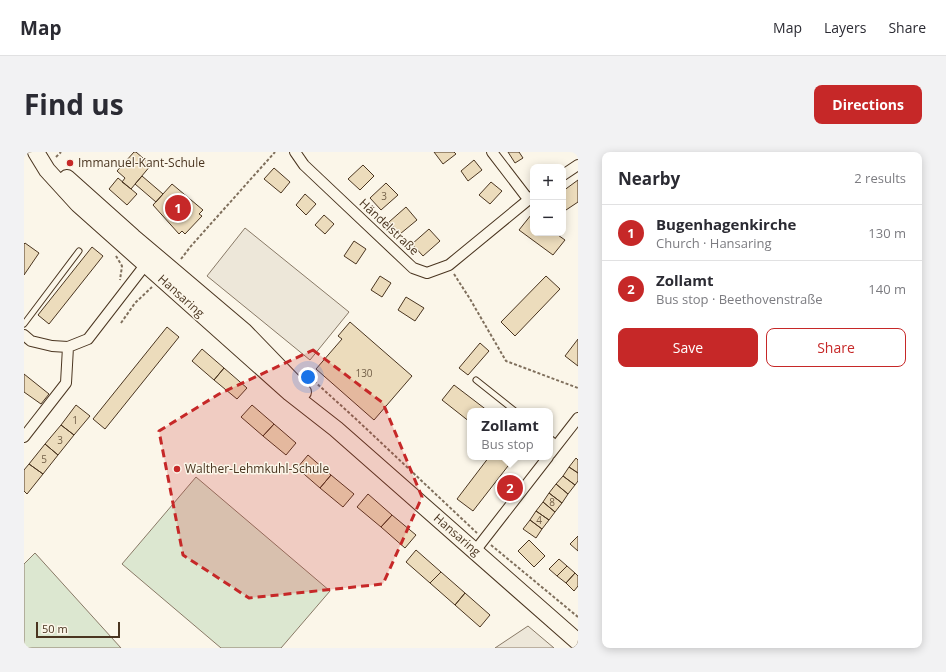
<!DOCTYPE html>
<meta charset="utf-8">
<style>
body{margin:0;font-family:"Open Sans",sans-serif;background:#f2f2f3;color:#2b2b33}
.controls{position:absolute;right:12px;top:12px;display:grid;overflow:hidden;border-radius:8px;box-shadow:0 2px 10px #0003}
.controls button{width:36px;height:36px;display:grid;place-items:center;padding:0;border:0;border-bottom:1px solid #e1e1e2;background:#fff;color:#2b2b33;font:20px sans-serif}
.scale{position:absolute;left:12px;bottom:10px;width:84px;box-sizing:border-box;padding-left:4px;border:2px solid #4a3520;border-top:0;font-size:11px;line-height:14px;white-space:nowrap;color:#4a3520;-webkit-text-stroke:3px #fbf6e9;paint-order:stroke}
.you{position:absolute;left:284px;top:225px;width:14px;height:14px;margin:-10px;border:3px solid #fff;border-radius:50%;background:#1a73e8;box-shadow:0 0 0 6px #1a73e833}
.badge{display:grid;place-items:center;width:26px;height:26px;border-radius:50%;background:#c62828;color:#fff;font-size:13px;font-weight:700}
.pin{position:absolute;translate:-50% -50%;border:2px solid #fff;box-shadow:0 1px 4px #0006}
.popup{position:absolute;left:443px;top:256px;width:86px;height:52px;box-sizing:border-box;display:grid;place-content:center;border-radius:8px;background:#fff;filter:drop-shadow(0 1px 3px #0005);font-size:13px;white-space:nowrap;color:#7c7c81}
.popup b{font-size:15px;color:#2b2b33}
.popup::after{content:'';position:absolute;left:50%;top:100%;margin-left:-8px;border:8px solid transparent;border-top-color:#fff}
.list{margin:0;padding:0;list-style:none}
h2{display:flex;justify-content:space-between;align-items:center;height:52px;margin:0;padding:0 16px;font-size:17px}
h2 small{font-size:13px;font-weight:400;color:#7c7c81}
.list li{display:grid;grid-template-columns:26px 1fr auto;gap:12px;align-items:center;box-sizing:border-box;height:56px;padding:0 16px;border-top:1px solid #e1e1e2}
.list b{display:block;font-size:15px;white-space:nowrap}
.list p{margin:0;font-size:13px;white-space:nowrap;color:#7c7c81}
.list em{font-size:13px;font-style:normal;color:#7c7c81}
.actions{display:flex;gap:8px;padding:12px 16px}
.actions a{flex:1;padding:9px 0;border:1px solid #c62828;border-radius:8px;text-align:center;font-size:14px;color:#c62828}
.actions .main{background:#c62828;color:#fff}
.map{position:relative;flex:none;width:554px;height:496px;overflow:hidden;border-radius:8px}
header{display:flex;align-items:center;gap:24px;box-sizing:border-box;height:56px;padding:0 20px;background:#fff;border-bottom:1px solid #e1e1e2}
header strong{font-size:19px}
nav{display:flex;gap:22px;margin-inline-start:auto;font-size:14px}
.intro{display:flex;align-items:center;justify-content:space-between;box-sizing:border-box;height:96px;padding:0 24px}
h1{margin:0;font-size:28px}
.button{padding:10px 18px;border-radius:8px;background:#c62828;color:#fff;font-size:14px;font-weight:700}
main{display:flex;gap:24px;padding:0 24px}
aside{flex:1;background:#fff;border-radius:8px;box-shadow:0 2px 10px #0003}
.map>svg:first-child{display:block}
</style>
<header>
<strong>Map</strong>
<nav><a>Map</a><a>Layers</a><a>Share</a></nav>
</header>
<div class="intro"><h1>Find us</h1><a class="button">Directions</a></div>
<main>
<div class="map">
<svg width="554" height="496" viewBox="0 0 554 496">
<rect width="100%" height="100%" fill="#fbf6e9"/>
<path fill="#dce7d0" stroke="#887966" d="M172,325L306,439L257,496H197L98,412Z
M11,401L97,496H0V412Z"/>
<path fill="#ede7d9" stroke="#887966" d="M221,76L325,160L286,208L183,124Z
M504,474L530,496H471Z"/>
<path fill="#ecdcbc" stroke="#4a3520" d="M110,0H112L127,13L107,37L98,30L101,26L93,19Z
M410,0H430L432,2L419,12Z
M484,0H495L499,6L491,11Z
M450,8L458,18L444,29L437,19Z
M339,13L350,24L336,38L324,27Z
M250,16L266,30L257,41L240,27Z
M118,24L139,42L132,50L111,32Z
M94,26L113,42L103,53L85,37Z
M554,28V50L539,60V39Z
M467,30L478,39L466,52L455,43Z
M362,31L374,43L357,58L346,46Z
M148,32L179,58L175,62L178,64L161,82L158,79L155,82L129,53Z
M281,42L292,52L282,63L272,53Z
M382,55L393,68L376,82L365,70Z
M300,63L310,72L301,82L291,73Z
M507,63L509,64V81H531L541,88L529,103L495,78Z
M405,77L416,89L399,104L388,92Z
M330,89L342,97L332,112L320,104Z
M1,91L15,101L0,123V92Z
M68,95L79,104L25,172L14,163Z
M356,124L367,131L358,145L347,138Z
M522,124L536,137L491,184L477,170Z
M382,145L400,156L391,169L374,158Z
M326,170L388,224L350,268L292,217L318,187L314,184Z
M143,175L155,185L81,277L69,267Z
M554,187V214L541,204Z
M456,191L465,199L444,223L435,216Z
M178,197L200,216L190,228L168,209Z
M200,216L223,236L213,247L190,228Z
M0,222L25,242L17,252L0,240Z
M430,233L464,259H446V270L418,248Z
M52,253L66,264L50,283L37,273Z
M228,253L250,272L239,284L217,265Z
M250,272L272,291L262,303L239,284Z
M37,273L50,283L34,303L21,292Z
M21,292L34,303L19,322L5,312Z
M284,303L307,323L296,336L273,316Z
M465,305H491L449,359L433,347Z
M552,306L554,308V321L545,315Z
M5,312L19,322L3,342L0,339V318Z
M545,315L554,321V329L551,333L539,324Z
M307,323L330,342L319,355L296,336Z
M539,324L551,333L544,342L532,332Z
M532,332L544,342L538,351L525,341Z
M525,341L538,351L531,360L519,350Z
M344,342L368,363L357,375L333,355Z
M519,350L531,360L525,368L512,359Z
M512,359L525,368L518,377L506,368Z
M368,363L392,383L381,396L357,375Z
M506,368L518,377L512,386L499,377Z
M554,384V399L546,392Z
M505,388L521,404L510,415L494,399Z
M392,398L417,420L406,431L382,410Z
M535,407L543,414L533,424L525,417Z
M543,414L551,421L542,431L533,424Z
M417,420L441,441L431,453L406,431Z
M551,421L554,424V434L550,439L542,431Z
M441,441L466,463L456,475L431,453Z"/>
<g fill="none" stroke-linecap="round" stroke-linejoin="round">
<defs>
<path id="service" d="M0,172L55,99
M452,228L491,259
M526,286L533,292"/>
<path id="minor" d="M271,0L280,13L389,116L403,121L425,113L509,44
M468,0L504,47
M539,23L554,13
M0,183L7,189L28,194L44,195L64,187L125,108
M0,285L42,231L44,195
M526,302L554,266
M451,399L524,305"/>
<path id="primary" d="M12,0L23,18L54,52L266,241L312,277L554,490
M43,26L109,85L220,179L279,240"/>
</defs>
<use href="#service" stroke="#4a3520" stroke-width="7"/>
<use href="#minor" stroke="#4a3520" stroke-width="12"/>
<use href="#primary" stroke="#4a3520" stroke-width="18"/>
<path stroke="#7f6f5c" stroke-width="2" stroke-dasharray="3 2" stroke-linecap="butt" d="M32,5L37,0
M92,104L98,114L96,128
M157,107L167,94L251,0
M430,122L446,147L482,209L554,236
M97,171L111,151L128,135
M279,219L333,268L453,381
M467,393L554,465"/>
<use href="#service" stroke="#fbf6e9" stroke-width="5"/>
<use href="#minor" stroke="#fbf6e9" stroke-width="10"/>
<use href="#primary" stroke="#fbf6e9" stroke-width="16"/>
</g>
<path fill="#c62828" fill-opacity="0.2" stroke="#c62828" stroke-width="3" stroke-dasharray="8 5" stroke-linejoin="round" d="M289,198L359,251L398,345L359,432L225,446L159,403L135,279L195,242Z"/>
<g fill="#c62828" stroke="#fbf6e9" stroke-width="1.5">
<circle cx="46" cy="11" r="4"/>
<circle cx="153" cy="317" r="4"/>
</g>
<g text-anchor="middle" stroke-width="3" stroke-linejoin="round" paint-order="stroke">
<g font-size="10" fill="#725f47">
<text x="360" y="48">3</text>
<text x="340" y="225">130</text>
<text x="51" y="272">1</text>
<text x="36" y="292">3</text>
<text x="20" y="311">5</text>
<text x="528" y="354">8</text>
<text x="515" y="372">4</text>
</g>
<g font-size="12" fill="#4a3520" stroke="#fbf6e9" text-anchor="start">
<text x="54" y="15">Immanuel-Kant-Schule</text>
<text x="161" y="321">Walther-Lehmkuhl-Schule</text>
</g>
<g font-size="12" fill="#4a3520" stroke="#fbf6e9">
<text transform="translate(365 75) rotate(43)" y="4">Händelstraße</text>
<text transform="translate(157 144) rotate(42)" y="4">Hansaring</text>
<text transform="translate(433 383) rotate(41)" y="4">Hansaring</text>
</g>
</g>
</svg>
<div class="controls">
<button>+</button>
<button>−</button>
</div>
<div class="scale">50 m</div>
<div class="you"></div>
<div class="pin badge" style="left:154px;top:56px">1</div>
<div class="pin badge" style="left:486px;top:336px">2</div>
<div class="popup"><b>Zollamt</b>Bus stop</div>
</div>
<aside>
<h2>Nearby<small>2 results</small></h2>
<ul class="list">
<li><span class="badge">1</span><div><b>Bugenhagenkirche</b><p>Church · Hansaring</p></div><em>130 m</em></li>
<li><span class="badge">2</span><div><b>Zollamt</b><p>Bus stop · Beethovenstraße</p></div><em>140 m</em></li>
</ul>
<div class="actions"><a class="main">Save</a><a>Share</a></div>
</aside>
</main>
